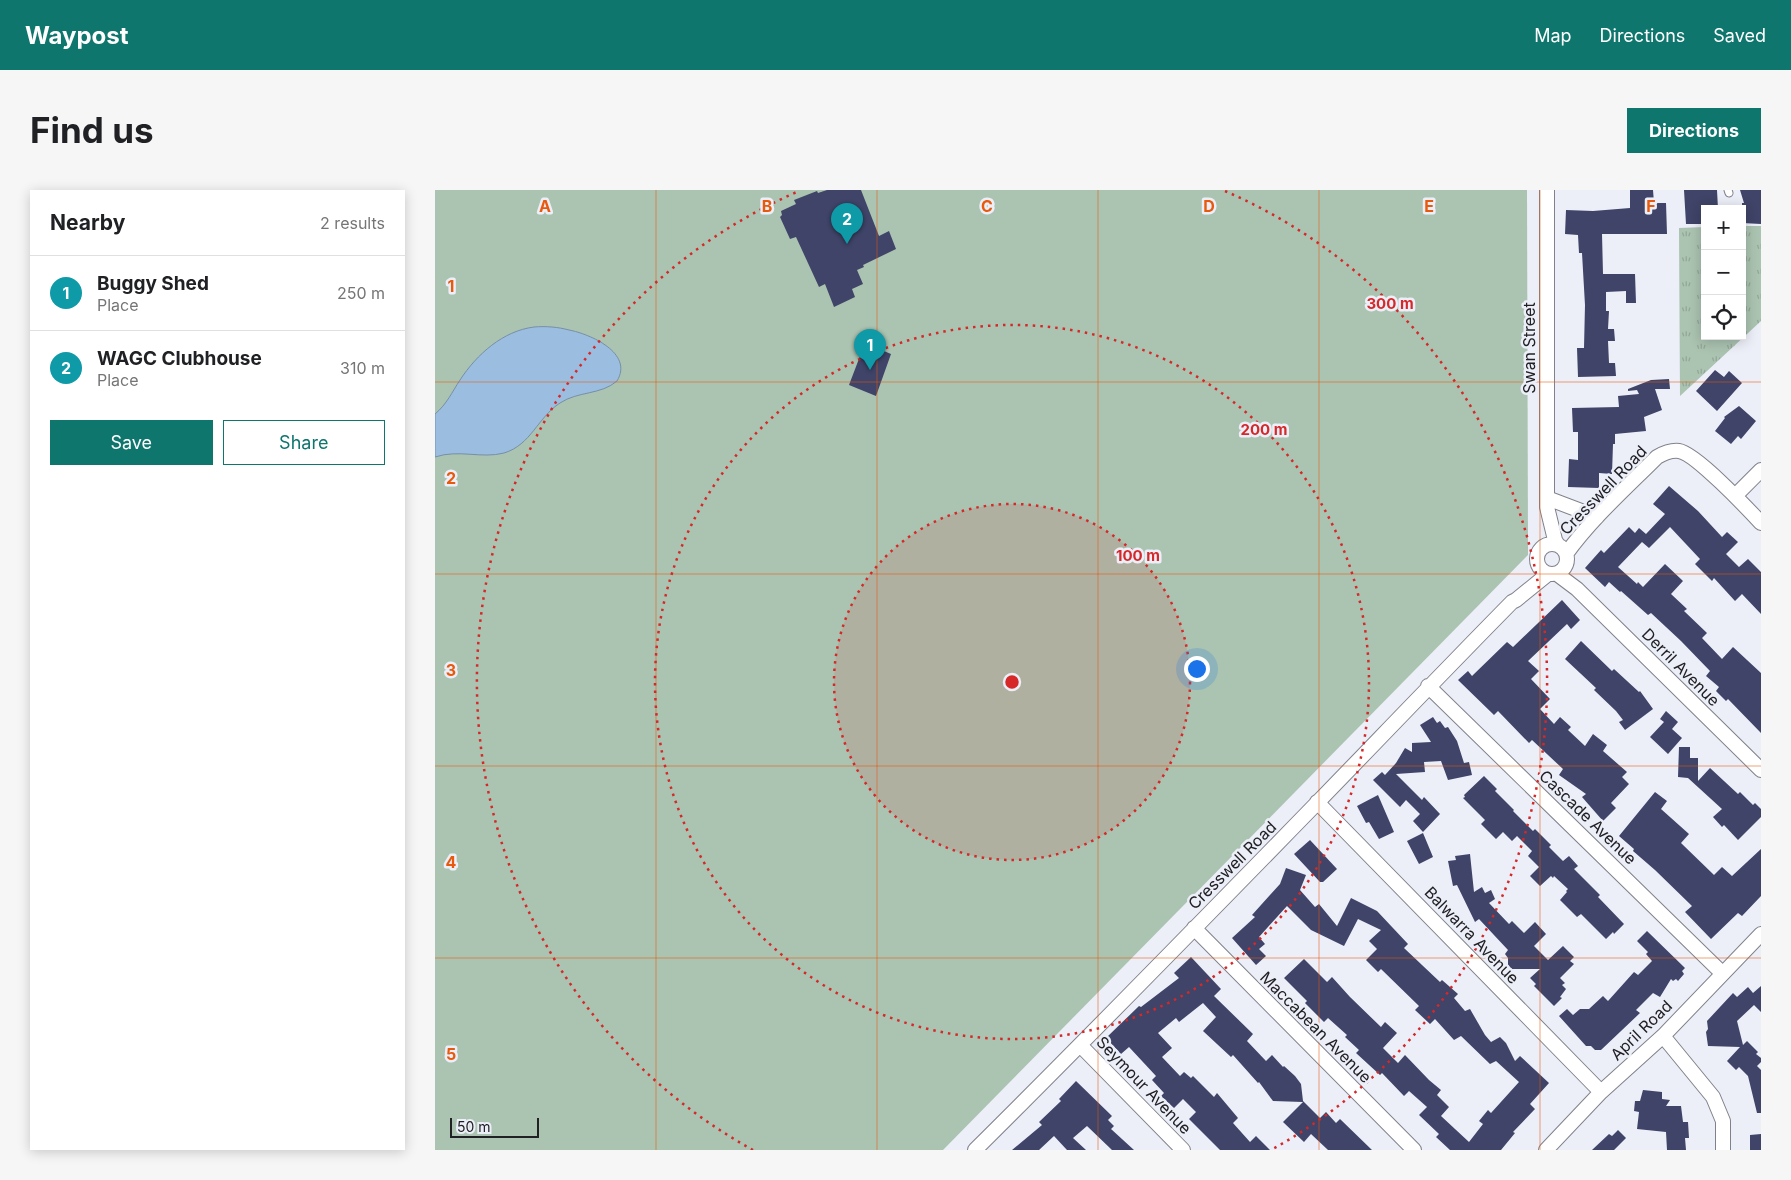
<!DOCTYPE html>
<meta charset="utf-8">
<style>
body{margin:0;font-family:Inter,sans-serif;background:#f6f6f6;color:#202124}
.controls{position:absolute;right:15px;top:15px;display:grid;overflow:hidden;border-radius:0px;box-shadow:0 2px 12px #0003}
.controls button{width:45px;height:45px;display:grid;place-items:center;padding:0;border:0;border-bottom:1px solid #e0e0e0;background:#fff;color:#202124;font:25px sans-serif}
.scale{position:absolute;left:15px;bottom:12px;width:89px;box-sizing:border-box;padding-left:5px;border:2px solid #212125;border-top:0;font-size:14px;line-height:18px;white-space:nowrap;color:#212125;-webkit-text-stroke:4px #eceef8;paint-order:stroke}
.you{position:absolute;left:761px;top:478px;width:18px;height:18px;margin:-12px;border:4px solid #fff;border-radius:50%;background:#1a73e8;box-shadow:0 0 0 8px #1a73e833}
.badge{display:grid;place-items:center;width:32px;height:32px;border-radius:50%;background:#0f766e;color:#fff;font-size:16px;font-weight:700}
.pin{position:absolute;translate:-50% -41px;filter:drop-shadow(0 1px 2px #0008)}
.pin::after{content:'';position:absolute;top:26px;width:18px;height:15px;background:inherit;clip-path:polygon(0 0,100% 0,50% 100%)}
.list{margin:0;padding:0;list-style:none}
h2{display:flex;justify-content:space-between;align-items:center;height:65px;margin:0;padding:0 20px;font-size:21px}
h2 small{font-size:16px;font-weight:400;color:#757577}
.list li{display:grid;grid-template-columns:32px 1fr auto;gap:15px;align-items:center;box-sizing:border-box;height:75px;padding:0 20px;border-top:1px solid #e0e0e0}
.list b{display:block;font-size:19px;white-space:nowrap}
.list p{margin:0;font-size:16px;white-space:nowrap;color:#757577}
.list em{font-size:16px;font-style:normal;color:#757577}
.actions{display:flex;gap:10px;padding:15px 20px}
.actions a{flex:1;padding:11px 0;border:1px solid #0f766e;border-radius:0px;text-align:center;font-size:18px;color:#0f766e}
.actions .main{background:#0f766e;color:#fff}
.icon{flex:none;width:28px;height:28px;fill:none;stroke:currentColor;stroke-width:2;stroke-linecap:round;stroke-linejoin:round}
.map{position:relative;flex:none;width:1326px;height:960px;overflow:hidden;border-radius:0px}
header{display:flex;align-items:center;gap:30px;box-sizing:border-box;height:70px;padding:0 25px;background:#0f766e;color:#fff}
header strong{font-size:24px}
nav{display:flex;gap:28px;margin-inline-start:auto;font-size:18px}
.intro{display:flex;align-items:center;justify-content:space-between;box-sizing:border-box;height:120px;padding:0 30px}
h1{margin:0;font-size:35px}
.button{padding:12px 22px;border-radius:0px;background:#0f766e;color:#fff;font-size:18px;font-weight:700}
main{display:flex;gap:30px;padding:0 30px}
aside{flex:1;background:#fff;border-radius:0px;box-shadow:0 2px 12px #0003}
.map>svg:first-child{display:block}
</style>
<header>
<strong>Waypost</strong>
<nav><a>Map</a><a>Directions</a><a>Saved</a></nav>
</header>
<div class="intro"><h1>Find us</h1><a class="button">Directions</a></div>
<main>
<aside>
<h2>Nearby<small>2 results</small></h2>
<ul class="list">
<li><span class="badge" style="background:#0f9aa8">1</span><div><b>Buggy Shed</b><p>Place</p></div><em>250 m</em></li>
<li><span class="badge" style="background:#0f9aa8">2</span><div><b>WAGC Clubhouse</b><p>Place</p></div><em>310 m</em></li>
</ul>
<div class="actions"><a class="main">Save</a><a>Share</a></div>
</aside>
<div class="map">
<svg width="1326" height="960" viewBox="0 0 1326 960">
<defs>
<pattern id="park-tufts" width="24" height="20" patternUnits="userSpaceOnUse" patternTransform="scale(1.25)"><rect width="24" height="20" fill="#abc3b1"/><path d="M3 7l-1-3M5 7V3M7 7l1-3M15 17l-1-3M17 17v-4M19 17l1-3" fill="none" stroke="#93a798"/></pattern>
</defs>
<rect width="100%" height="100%" fill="#eceef8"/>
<path fill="#abc3b1" d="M0,0H1092L1093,365L508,960H0Z"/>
<path fill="url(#park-tufts)" d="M1307,36H1326V131L1245,206L1244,38L1270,37V146H1307Z"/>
<path fill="#9bbee0" stroke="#768fa8" d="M99,137C111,136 123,137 134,140C155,144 199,163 182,191C166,205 143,201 125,213C103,227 96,255 69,263C46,269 24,259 0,267V224C12,214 17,202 25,190C42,164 68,141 99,137Z"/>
<path fill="#3f4468" d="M392,0H426L444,46L454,41L461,59L428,75L429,77L422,80L428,94L417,99L420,107L399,117L390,94L384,97L361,47L355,49L345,27L347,25L346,21L361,14L359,10L382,1L383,3Z
M1195,0H1218L1219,13H1231L1232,44H1167L1168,84H1200L1201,113H1191V101L1171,102V121H1174L1173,139H1179L1180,151H1173L1174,173H1180L1181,186L1143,187L1142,158H1149L1150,115L1147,63H1144L1143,45L1130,44L1131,20L1158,21L1195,18Z
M1249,0H1282L1283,19H1270V34H1251Z
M1305,0H1326V34L1307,33V13H1309Z
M430,153L456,164L441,206L414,195Z
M1280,180L1289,187L1294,181L1307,193L1282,221L1261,201Z
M1234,189L1235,199H1220L1227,220L1209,227L1211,241L1180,244V254H1178L1177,284L1164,283V298L1133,297L1134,269L1143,270V242H1138L1137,218L1184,217L1183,206L1204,204L1202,200L1193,201V199L1216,190Z
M1304,216L1321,231L1306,249L1303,246L1296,254L1280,241L1290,228L1289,227Z
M1234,296L1263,321L1287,347L1292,342L1303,352L1291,364L1304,377L1313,369L1326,382V424L1307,404L1300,411L1279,388L1277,391L1260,374L1265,369L1235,337L1214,358L1207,352L1183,377L1202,394L1203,392L1208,397L1230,374L1248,391L1236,404L1252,419L1249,421L1272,443L1267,448L1287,469L1298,457L1326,483V543L1293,509L1291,511L1281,501L1284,497L1271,486L1275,481L1246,451L1216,423L1213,425L1186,401L1185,402L1174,392L1170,397L1150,378L1166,360L1169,363L1194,337L1200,343L1204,338L1211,344L1230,324L1218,314Z
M1127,410L1145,430L1136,439L1132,434L1093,471L1104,481L1096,489L1115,509L1105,519L1119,534L1125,527L1136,537L1133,540L1150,556L1158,544L1172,555L1168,561L1192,582L1187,587L1194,594L1176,613L1181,618L1168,631L1147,607L1151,604L1124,585L1128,579L1097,550L1094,553L1063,521L1059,525L1023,490L1033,481L1037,486L1072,452L1078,457Z
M1146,451L1177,481L1179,479L1204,502L1205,501L1218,519L1190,540L1184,532L1188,530L1181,521L1159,500L1161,498L1130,469Z
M1231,521L1243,532L1237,539L1247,548L1233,564L1215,547L1229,532L1225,529Z
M998,527L1002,533L1005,531L1010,538L1013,537L1022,551L1029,573L1034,572L1037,585L1013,590L1006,571L989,572L990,582L961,584L987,610L989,607L1005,624L988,642L978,631L985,624L971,610L965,617L938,590L947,582L950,585L961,573L970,558L977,562V553L996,552L985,535Z
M1244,557H1255V568H1263V591L1275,578L1303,604L1305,602L1318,615L1320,613L1326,619V627L1303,650L1289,635L1287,637L1278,627L1287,619L1253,588L1243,587Z
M1049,586L1062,599L1060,601L1079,620L1078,621L1098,641L1100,639L1116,655L1114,657L1128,671L1134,666L1143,676L1139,679L1165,705L1163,707L1189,734L1179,744L1178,742L1171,749L1146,724L1142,727L1125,710L1132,702L1131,701L1133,699L1119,686L1118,688L1116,686L1105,696L1095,686L1104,677L1093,666L1097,661L1082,646L1077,651L1068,642L1061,649L1046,634L1050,630L1028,608L1030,607L1029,605Z
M1220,602L1232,611L1226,619L1254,644L1246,653L1279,685L1287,677L1297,686L1326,659V706L1307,726L1303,723L1276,749L1250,722L1257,716L1220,680L1198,661L1199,659L1184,646Z
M943,605L959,642L944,649L934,632L931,633L922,616Z
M988,643L998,667L984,674L972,651Z
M875,650L902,679L888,692H885L859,664Z
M1035,664L1039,702L1047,697L1050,703L1056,700L1060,709L1054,713L1074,734L1077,731L1089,743L1100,732L1111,744L1099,756L1113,770L1128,756L1139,767L1135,771L1139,774L1125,788L1130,793L1127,795L1131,799L1125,807L1127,808L1119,816L1099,796L1101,794L1095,788L1105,779H1077L1073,775V768L1070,764L1073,760L1044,729L1040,732L1022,695L1018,696L1013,671L1021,670L1020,666Z
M851,678L871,685L865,700L880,717L884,714L902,736L916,708L942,721L973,754L969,758L1005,792L1007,790L1023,804L1019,808L1030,821L1035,819L1050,845L1056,852L1065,847L1071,853L1080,871L1085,866L1114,893L1095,914L1100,919L1078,942L1080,943L1066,960H1015L1001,947L1004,944L984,925L992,917L974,901L969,906L947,883L945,885L921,863L924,860L910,847L912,845L893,828L889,832L870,813L872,811L849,788L869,769L892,792L897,787L915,807L946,837L950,832L962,843L948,858L963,873L970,865L994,890L1006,900L1002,905L1014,917L1006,926L1034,952L1048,934L1044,931L1053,920L1056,923L1084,892L1061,871L1055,874L1026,846L1019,850L1000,829L995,834L980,820L984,816L946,779L943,782L931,770L942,759L934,751L946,740L923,729L909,756L876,740L852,716L824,747L830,754L824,759L831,766L821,775L797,748L820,727L817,725L845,694Z
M1212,741L1250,778L1247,781L1249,784L1243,791L1241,789L1238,791L1236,789L1225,807L1218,803L1201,820L1205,823L1166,860H1160L1156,856H1151L1124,826L1132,819L1138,825L1145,819H1154L1168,806L1173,811L1199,782L1203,785L1217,771L1211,764L1213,762L1202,751Z
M756,767L786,799L779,806L818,844L812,851L831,871L837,865L848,877L849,876L860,886L866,894L868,911L885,928L891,922L901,933L905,929L937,960H893L876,944L869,952L848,932L868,912L838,911L824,892L823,893L798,865L796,867L768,841L781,827L768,813L744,832L741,828L723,843L737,858L727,867L745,886L749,882L756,888L758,886L779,907L782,903L803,928L798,933L815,952L821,946L835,960H785L754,929L761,922L748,909L739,918L726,906L729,903L717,890L721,886L694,857L686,864L671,848L704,816L706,817L744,788L739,783Z
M1326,796V822L1319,815L1302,831L1308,855L1312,851L1323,862L1321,864L1326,868V872L1322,876L1326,880V923H1322L1313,886L1304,877L1301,880L1292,871L1305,857L1273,856L1271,842L1273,839L1272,831L1298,803L1302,807L1313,797L1318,803Z
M641,891L677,926L673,930L679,936L676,939L699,960H677L652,936L638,948L651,960H632L619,946L604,960H577L607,935L604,932L626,911L624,909Z
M1208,900L1227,902V909L1235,910L1231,916H1246L1248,932H1253L1254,948H1250L1251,960H1232L1231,942L1202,939L1204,922L1199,921L1200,911H1205Z
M1183,940L1191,948L1179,960H1157L1174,944L1177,946Z
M1326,944V960H1315V945Z"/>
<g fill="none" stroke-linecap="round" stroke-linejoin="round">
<defs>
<path id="service" d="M1293,0L1294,3"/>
<path id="minor" d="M1112,0V317L1120,350L1123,355
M1300,306L1326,280
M1112,308L1162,327
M1102 369a15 15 0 1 1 30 0a15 15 0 1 1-30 0Z
M1131,364C1157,328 1191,298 1222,267C1229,263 1236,260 1244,261C1260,263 1313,319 1326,333
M1122,384L1142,399L1326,580
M993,496L1287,783
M882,612L1166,902
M759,738L979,960
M1228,846L1278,907L1288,931V960
M645,855L748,960
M540,960C655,846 768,730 881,614C946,547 1011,479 1077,412L1081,410L1113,384
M1111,960L1166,902L1228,846L1326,744"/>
</defs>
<use href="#service" stroke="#80828b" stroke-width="9"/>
<use href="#minor" stroke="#80828b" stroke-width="16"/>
<use href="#service" stroke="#fff" stroke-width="7"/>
<use href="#minor" stroke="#fff" stroke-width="14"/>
</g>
<path fill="none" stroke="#e8590c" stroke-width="1" stroke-opacity="0.55" d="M221,0V960M442,0V960M663,0V960M884,0V960M1105,0V960M0,192H1326M0,384H1326M0,576H1326M0,768H1326"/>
<circle cx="577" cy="492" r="178" fill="#d62828" fill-opacity=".12"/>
<g fill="none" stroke="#d62828" stroke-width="2.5" stroke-dasharray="2.5 5">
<circle cx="577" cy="492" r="178"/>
<circle cx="577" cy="492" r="357"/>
<path d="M318 960A535 535 0 0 1 364 1M790 1A535 535 0 0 1 836 960"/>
</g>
<g text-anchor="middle" stroke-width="5" stroke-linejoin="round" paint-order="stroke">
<g font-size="16" fill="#212125" stroke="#eceef8">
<text transform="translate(1094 158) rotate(-90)" y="6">Swan Street</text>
<text transform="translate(1168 300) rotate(-46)" y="6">Cresswell Road</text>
<text transform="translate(1246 477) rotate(45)" y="6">Derril Avenue</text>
<text transform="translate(1153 627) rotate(44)" y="6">Cascade Avenue</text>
<text transform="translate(797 675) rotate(-45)" y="6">Cresswell Road</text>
<text transform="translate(1037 745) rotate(46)" y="6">Balwarra Avenue</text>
<text transform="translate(881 837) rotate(45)" y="6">Maccabean Avenue</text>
<text transform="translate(1206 840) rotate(-44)" y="6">April Road</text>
<text transform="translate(709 895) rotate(46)" y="6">Seymour Avenue</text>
</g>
</g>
<g font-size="16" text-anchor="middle" font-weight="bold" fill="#e8590c" stroke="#eceef8" stroke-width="5" stroke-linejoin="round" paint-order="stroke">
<text x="110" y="22">A</text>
<text x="332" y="22">B</text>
<text x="552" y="22">C</text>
<text x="774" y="22">D</text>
<text x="994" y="22">E</text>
<text x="1216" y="22">F</text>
<text x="16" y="102">1</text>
<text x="16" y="294">2</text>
<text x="16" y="486">3</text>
<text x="16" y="678">4</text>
<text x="16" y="870">5</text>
</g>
<circle cx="577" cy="492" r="8" fill="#d62828" stroke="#eceef8" stroke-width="2.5"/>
<g font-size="15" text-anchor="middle" font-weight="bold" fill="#d62828" stroke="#eceef8" stroke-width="5" stroke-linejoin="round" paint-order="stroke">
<text x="955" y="119">300 m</text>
<text x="829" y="245">200 m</text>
<text x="703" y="371">100 m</text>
</g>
</svg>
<div class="controls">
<button>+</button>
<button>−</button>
<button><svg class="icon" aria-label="locate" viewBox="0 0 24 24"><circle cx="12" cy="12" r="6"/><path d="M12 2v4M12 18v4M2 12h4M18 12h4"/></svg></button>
</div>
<div class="scale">50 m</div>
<div class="you"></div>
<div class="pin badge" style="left:435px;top:180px;background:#0f9aa8">1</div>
<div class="pin badge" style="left:412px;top:54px;background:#0f9aa8">2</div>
</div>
</main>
